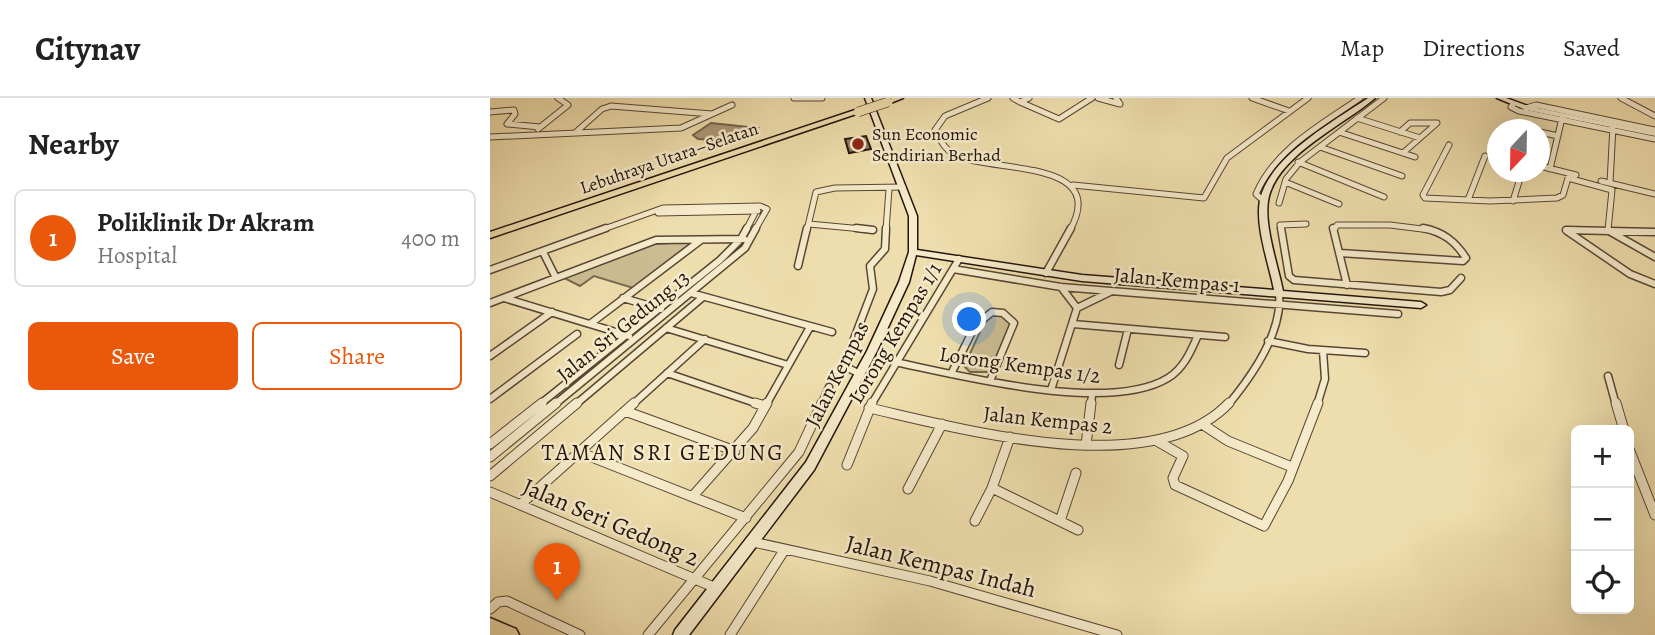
<!DOCTYPE html>
<meta charset="utf-8">
<style>
body{margin:0;font-family:Alegreya,serif;background:#f2f2f2;color:#222}
.controls{position:absolute;right:21px;bottom:21px;display:grid;overflow:hidden;border-radius:10px;box-shadow:0 7px 28px #0002}
.controls button{width:63px;height:63px;display:grid;place-items:center;padding:0;border:0;border-bottom:2px solid #e0e0e0;background:#fff;color:#222;font:35px sans-serif}
.compass{position:absolute;left:997px;top:21px;width:63px;height:63px;border-radius:50%;background:#fff;box-shadow:0 7px 28px #0002;rotate:202deg}
.you{position:absolute;left:480px;top:222px;width:24px;height:24px;margin:-18px;border:5px solid #fff;border-radius:50%;background:#1a73e8;box-shadow:0 0 0 10px #1a73e833}
.badge{display:grid;place-items:center;width:46px;height:46px;border-radius:50%;background:#ea580c;color:#fff;font-size:23px;font-weight:700}
.pin{position:absolute;translate:-50% -58px;filter:drop-shadow(0 2px 4px #0008)}
.pin::after{content:'';position:absolute;top:37px;width:24px;height:21px;background:inherit;clip-path:polygon(0 0,100% 0,50% 100%)}
.list{margin:0;padding:0;list-style:none}
h2{display:flex;justify-content:space-between;align-items:center;height:91px;margin:0;padding:0 28px;font-size:30px}
h2 small{font-size:23px;font-weight:400;color:#767676}
.list li{display:grid;grid-template-columns:46px 1fr auto;gap:21px;align-items:center;box-sizing:border-box;height:98px;margin:0 14px 14px;padding:0 14px;border:2px solid #e0e0e0;border-radius:10px}
.list b{display:block;font-size:26px;white-space:nowrap}
.list p{margin:0;font-size:23px;white-space:nowrap;color:#767676}
.list em{font-size:23px;font-style:normal;color:#767676}
.actions{display:flex;gap:14px;padding:21px 28px}
.actions a{flex:1;padding:16px 0;border:2px solid #ea580c;border-radius:10px;text-align:center;font-size:24px;color:#ea580c}
.actions .main{background:#ea580c;color:#fff}
.icon{flex:none;width:38px;height:38px;fill:none;stroke:currentColor;stroke-width:2;stroke-linecap:round;stroke-linejoin:round}
.map{position:relative;flex:none;width:1165px;height:537px;overflow:hidden}
header{display:flex;align-items:center;gap:42px;box-sizing:border-box;height:98px;padding:0 35px;background:#fff;border-bottom:2px solid #e0e0e0}
header strong{font-size:33px}
nav{display:flex;gap:38px;margin-inline-start:auto;font-size:24px}
main{display:flex}
aside{flex:1;background:#fff}
.map>svg:first-child{display:block}
</style>
<header>
<strong>Citynav</strong>
<nav><a>Map</a><a>Directions</a><a>Saved</a></nav>
</header>
<main>
<aside>
<h2>Nearby<small></small></h2>
<ul class="list">
<li><span class="badge">1</span><div><b>Poliklinik Dr Akram</b><p>Hospital</p></div><em>400 m</em></li>
</ul>
<div class="actions"><a class="main">Save</a><a>Share</a></div>
</aside>
<div class="map">
<svg width="1165" height="537" viewBox="0 0 1165 537">
<rect width="100%" height="100%" fill="#efdead"/>
<filter id="stains"><feTurbulence type="fractalNoise" baseFrequency=".00286" numOctaves="4"/><feColorMatrix values="0 0 0 0 .2 0 0 0 0 .09 0 0 0 0 .02 0 0 0 .5 -.17"/></filter>
<radialGradient id="worn" r=".72"><stop offset=".6" stop-color="#630" stop-opacity="0"/><stop offset="1" stop-color="#630" stop-opacity=".3"/></radialGradient>
<path fill="#ccbc92" stroke="#78684f" stroke-width="2" d="M198,144L200,146L143,190L104,178L90,188L74,180L164,146Z
M507,216L518,218L522,225L499,274H480L474,268L497,219Z"/>
<path fill="#aa9976" stroke="#74644c" stroke-width="2" d="M221,25L267,30L241,43L208,41L203,37Z"/>
<path fill="#8e7d60" stroke="#24140c" stroke-width="2" d="M376,38L381,51L359,55L355,41Z"/>
<g fill="none" stroke-linecap="round" stroke-linejoin="round">
<defs>
<path id="street-far2" d="M304,0H332
M498,0L455,18L445,32C451,44 456,54 470,59C507,74 619,62 580,132
M523,0L530,4L539,0
M608,0L630,6L626,0
M762,0L799,13
M1131,0L1165,18
M530,4L569,21L602,0
M1023,6L1021,9L1029,13L1165,41
M1036,10L1046,7L1165,32
M0,14L24,12L25,16L17,26L50,29
M867,20L930,40
M48,31L78,7L68,0
M1015,32L1023,28L1041,32
M86,34L112,11L121,8L222,16
M849,34L925,59
M910,34L920,25H947L913,55
M1050,34L1068,38
M0,39L191,30L242,7
M959,47L933,97L935,100L1000,103L1067,100L1073,97L1078,80L1122,92L1118,132
M830,49L912,78
M1007,52V55
M808,64L894,99
M1050,68L1086,77
M1060,71L1072,20
M1111,83L1165,96
M795,84L849,106
M1120,85L1123,28
M583,87L714,100L737,60L818,0
M978,102L995,58
M774,103L766,96C785,51 831,27 870,0
M1023,103L1032,74
M789,105L796,81L810,64L894,0
M168,115L268,113
M319,126L383,132
M111,132L173,110L270,108L277,111L265,132
M256,132L266,113
M317,132L326,94L345,90L413,89
M396,132L399,91
M791,132L790,127L816,126
M844,132L847,127H900L940,132
M1076,132H1085"/>
<path id="street-far1" d="M366,130L383,132
M791,130L799,178L804,182L951,194L960,192L971,180
M843,130L857,187
M1076,132L1165,134
M1077,133L1140,176L1165,186
M1119,133L1165,159
M850,155L973,163L976,160C965,143 953,134 933,130
M54,156L66,180
M308,168L317,130
M463,171L571,189L908,216
M0,172L116,130
M556,175L581,130
M571,189L587,210
M201,195L342,234
M14,200L139,238
M133,200L171,211
M0,205L166,142L254,141
M100,226L211,142
M583,226L735,239
M176,230L298,267
M778,243L818,251L875,255
M0,258L62,214
M405,264C472,278 619,316 678,280C694,270 701,253 708,237
M629,267L638,231
M177,275L271,307
M370,276L358,270L357,259L383,191L380,168L395,151L396,130
M461,276L485,228L502,214L513,215L524,225L500,283
M1118,278L1126,307
M561,292L587,210L620,194
M0,301L87,236
M49,307L230,162L251,141L257,130
M64,307L255,150L266,130
M85,307L213,199
M142,307L215,241
M276,307L320,229
M331,307L339,289
M381,307L469,161
M601,307L602,297
M738,307C762,278 793,234 789,195
M827,307L835,281L833,253"/>
<path id="street" d="M265,305L275,308
M1126,305L1134,332
M379,310C473,331 663,385 739,305
M135,313L245,353
M712,326L738,343L802,369
M667,343L693,358L683,380L685,387L774,428L798,383L828,305
M0,346L52,305
M596,347L601,305
M1139,351L1165,417
M89,354L256,420
M0,359L66,305
M357,367L382,305
M0,378L87,305
M502,390L588,432
M418,391L452,326
M0,394L226,490
M202,399L263,330L277,305
M30,407L144,305
M485,423L502,390L520,339
M570,423L586,375
M263,444L440,483L627,537
M0,511L8,504L17,503L90,537
M158,537L309,354L332,305
M240,537L295,451"/>
<path id="secondary" d="M375,0H381L427,118V152L592,177L784,192C779,166 765,128 770,102C779,59 844,23 878,0H885C854,27 785,58 778,103C774,128 788,168 793,193L931,204L936,207L931,210L592,183L426,157L419,184L387,253L324,372L199,537H183L185,532L316,364L377,253L409,184L419,154V118Z
M1007,0H1016L1038,8L1165,34V38L1036,12Z"/>
<path id="highway" d="M402,0H413L398,6L394,4Z
M365,12L372,14L0,140V134Z
M0,520L26,531L29,537H0Z"/>
</defs>
<use href="#street-far2" stroke="#574634" stroke-width="7"/>
<use href="#street-far1" stroke="#574634" stroke-width="9"/>
<use href="#street" stroke="#574634" stroke-width="11"/>
<use href="#secondary" stroke="#24140c" stroke-width="3"/>
<use href="#highway" stroke="#24140c" stroke-width="3"/>
<use href="#street-far2" stroke="#f5eaca" stroke-width="5"/>
<use href="#street-far1" stroke="#f5eaca" stroke-width="6"/>
<use href="#street" stroke="#f5eaca" stroke-width="9"/>
<use href="#secondary" fill="#f5eaca" fill-rule="evenodd"/>
<use href="#highway" fill="#efdead" fill-rule="evenodd"/>
<defs>
<path id="highway-bridge" d="M368,14L398,4"/>
</defs>
<use href="#highway-bridge" stroke="#24140c" stroke-width="10" stroke-linecap="butt"/>
<use href="#highway-bridge" stroke="#efdead" stroke-width="9"/>
</g>
<circle fill="#8f2418" stroke="#f5eaca" stroke-width="2.5" cx="368" cy="46" r="7"/>
<g text-anchor="middle" stroke-width="5" stroke-linejoin="round" paint-order="stroke">
<g font-size="18" fill="#24140c" stroke="#f5eaca" text-anchor="start">
<text x="382" y="42">Sun Economic<tspan x="382" dy="21">Sendirian Berhad</tspan></text>
</g>
<g font-size="18" fill="#24140c" stroke="#f5eaca">
<text transform="translate(179 60) rotate(-19)" y="6">Lebuhraya Utara–Selatan</text>
</g>
<g font-size="21" fill="#24140c" stroke="#f5eaca">
<text transform="translate(687 182) rotate(5)" y="7">Jalan Kempas 1</text>
<text transform="translate(133 228) rotate(-39)" y="7">Jalan Sri Gedung 13</text>
<text transform="translate(405 235) rotate(-59)" y="7">Lorong Kempas 1/1</text>
<text transform="translate(530 267) rotate(8)" y="7">Lorong Kempas 1/2</text>
<text transform="translate(347 276) rotate(-63)" y="7">Jalan Kempas</text>
<text transform="translate(558 322) rotate(6)" y="7">Jalan Kempas 2</text>
</g>
<g font-size="23" letter-spacing="2" fill="#24140c" stroke="#f5eaca">
<text x="173" y="362">TAMAN SRI GEDUNG</text>
</g>
<g font-size="24" fill="#24140c" stroke="#f5eaca">
<text transform="translate(121 424) rotate(23)" y="8">Jalan Seri Gedong 2</text>
<text transform="translate(451 468) rotate(14)" y="8">Jalan Kempas Indah</text>
</g>
</g>
<rect width="100%" height="100%" filter="url(#stains)"/>
<rect width="100%" height="100%" fill="url(#worn)"/>
</svg>
<div class="controls">
<button>+</button>
<button>−</button>
<button><svg class="icon" aria-label="locate" viewBox="0 0 24 24"><circle cx="12" cy="12" r="6"/><path d="M12 2v4M12 18v4M2 12h4M18 12h4"/></svg></button>
</div>
<svg class="compass" viewBox="-18 -18 36 36"><path d="M0-13l5 13h-10z" fill="#e53935"/><path d="M0 13l5-13h-10z" fill="#767676"/></svg>
<div class="you"></div>
<div class="pin badge" style="left:67px;top:503px">1</div>
</div>
</main>
